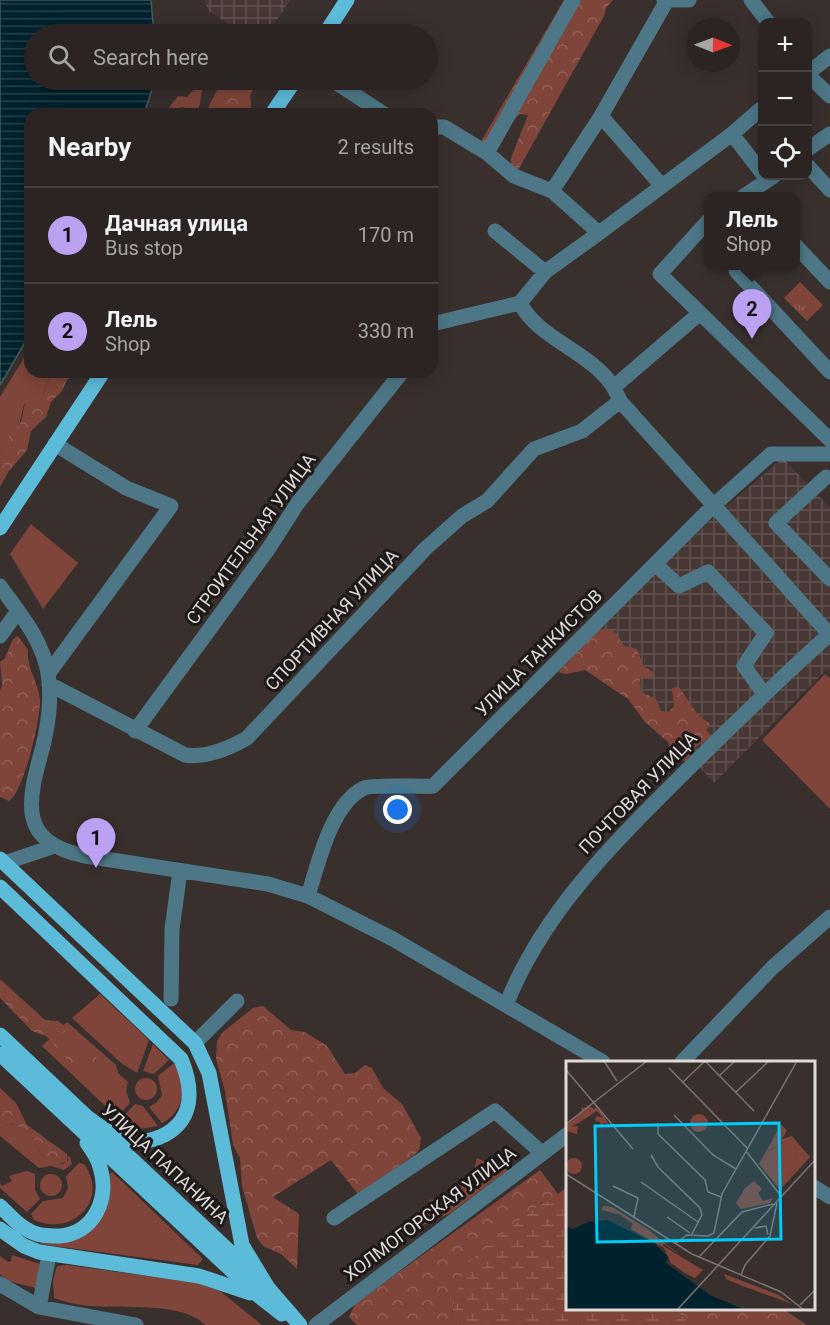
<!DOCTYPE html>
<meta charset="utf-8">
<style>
body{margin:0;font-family:Roboto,sans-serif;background:#37302f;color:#f1f3f6}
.controls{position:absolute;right:18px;top:18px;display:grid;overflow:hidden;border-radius:12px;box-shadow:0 3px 15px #0003}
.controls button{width:54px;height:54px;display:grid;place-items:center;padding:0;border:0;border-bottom:2px solid #474140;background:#2b2422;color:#f1f3f6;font:30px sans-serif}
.compass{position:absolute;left:686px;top:18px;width:54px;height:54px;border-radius:50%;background:#2b2422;box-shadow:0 3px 15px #0003;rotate:91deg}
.you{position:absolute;left:398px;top:810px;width:21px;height:21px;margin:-15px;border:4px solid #fff;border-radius:50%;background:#1a73e8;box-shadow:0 0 0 9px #1a73e833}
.badge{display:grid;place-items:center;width:39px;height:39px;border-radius:50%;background:#bca0f2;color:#111;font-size:20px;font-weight:700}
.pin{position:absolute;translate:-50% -50px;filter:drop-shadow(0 2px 3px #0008)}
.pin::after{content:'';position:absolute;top:32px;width:21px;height:18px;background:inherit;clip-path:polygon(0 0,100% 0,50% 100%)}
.popup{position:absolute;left:704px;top:192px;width:96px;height:78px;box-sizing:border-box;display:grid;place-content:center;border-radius:12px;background:#2b2422;filter:drop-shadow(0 2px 4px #0005);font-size:20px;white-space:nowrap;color:#a6a4a5}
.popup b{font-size:22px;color:#f1f3f6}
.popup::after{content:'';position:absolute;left:50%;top:100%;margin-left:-12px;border:12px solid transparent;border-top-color:#2b2422}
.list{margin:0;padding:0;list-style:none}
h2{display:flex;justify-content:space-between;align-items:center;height:78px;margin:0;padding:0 24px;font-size:26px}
h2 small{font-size:20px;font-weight:400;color:#a6a4a5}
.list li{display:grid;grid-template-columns:39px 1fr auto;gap:18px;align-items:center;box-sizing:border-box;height:96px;padding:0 24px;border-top:2px solid #474140}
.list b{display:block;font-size:22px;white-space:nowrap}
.list p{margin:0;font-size:20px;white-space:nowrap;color:#a6a4a5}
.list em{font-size:20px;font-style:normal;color:#a6a4a5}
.icon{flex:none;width:33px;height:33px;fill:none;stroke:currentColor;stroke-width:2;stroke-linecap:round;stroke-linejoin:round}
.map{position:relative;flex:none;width:830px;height:1325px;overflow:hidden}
.search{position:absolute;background:#2b2422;box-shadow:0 3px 15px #0003;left:24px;top:24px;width:414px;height:66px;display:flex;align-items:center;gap:15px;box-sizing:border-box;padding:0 21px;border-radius:33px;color:#a6a4a5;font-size:22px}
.panel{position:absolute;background:#2b2422;box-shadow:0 3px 15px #0003;left:24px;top:108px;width:414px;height:270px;border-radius:18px}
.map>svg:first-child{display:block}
</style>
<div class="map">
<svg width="830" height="1325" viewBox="0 0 830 1325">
<defs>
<pattern id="industrial-grid" width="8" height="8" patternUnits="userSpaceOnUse" patternTransform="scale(1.5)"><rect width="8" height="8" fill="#483835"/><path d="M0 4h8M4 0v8" fill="none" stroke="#625452"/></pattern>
<pattern id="forest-crowns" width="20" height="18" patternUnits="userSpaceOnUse" patternTransform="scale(1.5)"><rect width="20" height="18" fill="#7f453a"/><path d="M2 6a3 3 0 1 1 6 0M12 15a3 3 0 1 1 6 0" fill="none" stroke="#915f56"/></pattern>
<pattern id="wetland-marsh" width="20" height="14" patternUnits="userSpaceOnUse" patternTransform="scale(1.5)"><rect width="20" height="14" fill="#7f453a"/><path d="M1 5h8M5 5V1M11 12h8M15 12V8" fill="none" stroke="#915f56"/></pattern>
<pattern id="park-tufts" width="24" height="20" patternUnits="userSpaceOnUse" patternTransform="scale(1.5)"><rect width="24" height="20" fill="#7f453a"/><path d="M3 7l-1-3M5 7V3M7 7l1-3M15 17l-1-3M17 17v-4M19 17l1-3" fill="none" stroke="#915f56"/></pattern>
<pattern id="water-rules" width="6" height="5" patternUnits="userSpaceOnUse" patternTransform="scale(1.5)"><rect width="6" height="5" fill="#00222d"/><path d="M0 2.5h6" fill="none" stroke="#25424b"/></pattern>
</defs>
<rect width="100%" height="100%" fill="#39302e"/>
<path fill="url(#industrial-grid)" d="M204,0H290L268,34H244L209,11Z
M783,458L830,508V674L826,670L714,783L584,643L707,523Z"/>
<path fill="#7f453a" d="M199,84L202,91L198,114H190L188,109L181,107L175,114H164L178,96L187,97Z
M30,348V372H51L43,395L24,404L19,426L0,452V397Z
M31,524L78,563L43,609L10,554Z
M825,674L830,678V809L762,740Z
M100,994L149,1040L137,1073L121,1063L72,1018Z
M67,1022L116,1065L118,1073L128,1082L126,1090L130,1103L117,1117L42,1046Z
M153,1044L169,1060L154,1074L143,1071Z
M174,1063C187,1082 186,1112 162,1123L149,1107L157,1102L162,1095L158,1076Z
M135 1089a11 11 0 1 1 22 0a11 11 0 1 1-22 0Z
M135,1104L143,1106L158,1126L140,1129L124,1125L121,1119Z
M15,1124L29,1131L41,1154L62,1164L68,1161L67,1156L70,1157L72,1164L64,1170L51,1166L39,1168L0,1136V1127Z
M79,1163L84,1164C110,1199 73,1237 34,1220L31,1214L43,1201L63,1198L68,1188L66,1176Z
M27,1171L35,1174V1190L40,1199L27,1212L0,1188V1183L2,1186L12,1181L9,1176Z
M112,1172L203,1259L198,1265L39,1244C45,1241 61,1243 70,1241C100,1234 111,1202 110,1174Z
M40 1185a11 11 0 1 1 22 0a11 11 0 1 1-22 0Z
M12,1255L40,1264L36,1288L8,1281L0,1274V1256L8,1262L11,1261Z
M67,1265L198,1283L220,1291L262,1325H205C182,1300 114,1310 82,1305C72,1304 63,1301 54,1298L53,1281L57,1266Z"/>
<path fill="url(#forest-crowns)" d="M564,0H613L606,8L604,16L517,172L511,167V158L528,115L520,114L488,143H480Z
M219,80H257L250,96L252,114H207C209,100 219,93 219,80Z
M51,372H80L67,380L62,391L51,402L46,417L31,431L27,450L9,471L0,487V452L13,430L19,426C28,409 17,396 43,395Z
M611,629L617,634L624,646L637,649L644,667L653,672L654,677L640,679L641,692L656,699L661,711L669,712L674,706L672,688L679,687L697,714L710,724L706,730L713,737L696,746L686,761L673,759L668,742L645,722L628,699L585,670L566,674L558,672L599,630Z
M18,636L28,650C26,668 38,681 40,699C41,717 24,792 9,801L0,797V691L2,684L0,662L5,658L13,639Z
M0,979L45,1020L58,1021L66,1027V1031L58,1037L59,1041L73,1045L83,1057H96L100,1063L99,1067L70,1063L46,1036L32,1031L0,998Z
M263,1006L291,1030L305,1032L327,1046L345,1074L355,1073L365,1065L372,1068L383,1088L402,1104L421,1138L419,1150L413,1156L358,1194L331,1160L273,1197L299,1214L297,1269L281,1254L263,1246L257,1238L242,1186L240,1158L233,1145L225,1091L216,1059L217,1041L223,1032L253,1008Z
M0,1088L16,1103L27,1125L67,1154V1162L59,1163L41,1154L29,1132L14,1124L0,1127Z
M477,1158L490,1164L503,1159L508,1170L449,1214L421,1226L430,1200C447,1196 456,1187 472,1179Z
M540,1170L558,1194L567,1187V1202H542L455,1297L450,1325H357L349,1317L355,1304Z
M669,1309H783L807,1325H688L686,1318Z"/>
<path fill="url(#wetland-marsh)" d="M543,1202H567L568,1308L669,1309L686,1318L688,1325H450L455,1297L466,1264Z"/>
<path fill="url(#park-tufts)" d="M800,282L823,305L807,321L784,298Z"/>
<path fill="url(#water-rules)" stroke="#435960" stroke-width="1.5" d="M0,0H151L154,34H34V80H155L144,114H30V334L0,385Z"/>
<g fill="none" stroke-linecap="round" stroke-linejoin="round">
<path stroke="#4d7786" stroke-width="15" d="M664,0H689
M751,0L768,22
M808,73L830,56
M808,75L830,96
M332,80L384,114
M601,116L662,186
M432,127H444L487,153L514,176L552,191L599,233L545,272L520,303
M732,134L762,173
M808,149L830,134
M487,153L573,0
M808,166L830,190
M552,191L601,116L666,2
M744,196L774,176
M708,221L660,274L830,440
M495,231L545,272
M599,233L732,134L762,108
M795,245L830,282
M742,266L736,271L830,372
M432,324L520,303C541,344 604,354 620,401L830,635
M615,386L700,313
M826,477L776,523L830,579
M655,564L679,586L708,572L766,633L744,666L764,694
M0,586C20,614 42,639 48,673C52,696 48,725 43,746C28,800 16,842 85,856L268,884L308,896L393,939L603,1062
M0,636L18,611
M48,674L171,506L126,488L55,444
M49,684L185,755C207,758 228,749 247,738L425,549L462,516L487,501L534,449L582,431L620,401
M135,731L269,548L297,504L402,372
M4,863L55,846
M308,896C318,864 331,804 364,788C373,784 420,787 433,786L714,505L771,454H830
M171,999L172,929L180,871
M506,1005C543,911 615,842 685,772C733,725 780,678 830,634
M195,1043L237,1001
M682,1062L773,967L830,917
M814,1187L830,1197
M334,1218L495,1111L542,1153
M0,1284L39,1307L136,1325
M39,1307L49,1255
M316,1325L568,1134"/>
<path stroke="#5dbbda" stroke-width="15" d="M325,34L347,0
M272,114L295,80
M0,528L103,372
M0,859L195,1043L209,1073L242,1245L268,1288
M0,887L181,1059C194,1090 194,1122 160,1137C150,1141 139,1143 128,1140C112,1136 101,1127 88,1118
M0,1035L268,1288L300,1325
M0,1054L259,1296L282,1314
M0,1206C9,1214 17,1225 28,1230C37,1236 49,1236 59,1236C94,1234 110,1198 100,1167C98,1158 92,1150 87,1143
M0,1229L24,1246L39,1252L199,1276L250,1293"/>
</g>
<g text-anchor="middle" stroke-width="6" stroke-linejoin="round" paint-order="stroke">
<g font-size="18" fill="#dfd9d8" stroke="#1d1918">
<text transform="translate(251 539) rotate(-54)" y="6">СТРОИТЕЛЬНАЯ УЛИЦА</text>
<text transform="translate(332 620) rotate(-47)" y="6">СПОРТИВНАЯ УЛИЦА</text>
<text transform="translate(539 653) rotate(-45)" y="6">УЛИЦА ТАНКИСТОВ</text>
<text transform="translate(638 793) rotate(-46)" y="6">ПОЧТОВАЯ УЛИЦА</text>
<text transform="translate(165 1164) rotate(43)" y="6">УЛИЦА ПАПАНИНА</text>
<text transform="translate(430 1214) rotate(-37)" y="6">ХОЛМОГОРСКАЯ УЛИЦА</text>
</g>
</g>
<g transform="translate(566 1061)">
<rect width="249" height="249" fill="#39302e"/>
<path d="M124 62a9 9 0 1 1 18 0a9 9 0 1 1-18 0ZM67,162L94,183L137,209L129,217L119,212L105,202L98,187L65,168ZM158,213L213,234L226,243L174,224L160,218Z" fill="#7f453a"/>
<path d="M20,43L28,48L31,45L43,63L37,62L36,69L34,61L29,60L30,55L37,57L31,50L6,66L12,65L11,73L0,70V64L16,50L15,47L22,46ZM215,63L221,70L216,78L226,75L244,96L214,129L193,103ZM216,81L232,92L226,102L230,108L222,116L204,89ZM0 105a8 8 0 1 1 16 0a8 8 0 1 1-16 0ZM188,120L196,128L192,132L197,140L207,137L204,142L175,148L170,142L179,127ZM37,145L46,146L80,167L114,194L98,183L96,185L55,154L36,149Z" fill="#7f453a" fill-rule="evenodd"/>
<path d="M226,81L232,92L227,102L231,104L230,108L222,116L206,113L197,97L213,82Z" fill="#7f453a"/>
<path d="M41,159L88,182L102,196L100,202L144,234L179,249H0V165L7,168L22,161Z" fill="#00222d"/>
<path fill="none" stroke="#7b7472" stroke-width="1.5" d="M38,0L51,20M139,0L188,50M103,7L181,87M0,9L67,88M153,15L169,0M116,22L139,0M170,31L203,0M108,54L147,94L170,108M92,62V73L139,119L142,131L155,136M0,63L81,0M180,90L215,135M85,94L92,106L134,147L136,154L126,173M0,113L126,193L215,231L238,249M75,121L132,161M47,125L72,137L68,156M101,156L124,172M189,167L200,165L202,174M148,172L156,133L231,0M110,182L121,174L142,175L148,172M133,196L176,151L207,143M175,214L179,204L204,175L211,142M234,244L249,229M111,249L249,99"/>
<path fill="#02cbf9" fill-opacity="0.15" stroke="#02cbf9" stroke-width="3" d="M213,62L215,178L31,181L29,65Z"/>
<rect width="249" height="249" fill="none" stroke="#dfd9d8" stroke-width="3"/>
</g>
</svg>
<div class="controls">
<button>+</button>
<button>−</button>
<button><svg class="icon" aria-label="locate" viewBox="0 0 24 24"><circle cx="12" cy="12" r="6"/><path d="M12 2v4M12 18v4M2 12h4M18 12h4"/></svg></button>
</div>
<svg class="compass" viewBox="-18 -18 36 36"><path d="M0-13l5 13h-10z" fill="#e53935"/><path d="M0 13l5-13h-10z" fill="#a6a4a5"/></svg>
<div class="you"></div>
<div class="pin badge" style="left:96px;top:868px">1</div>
<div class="pin badge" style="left:752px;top:339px">2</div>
<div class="popup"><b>Лель</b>Shop</div>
<div class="search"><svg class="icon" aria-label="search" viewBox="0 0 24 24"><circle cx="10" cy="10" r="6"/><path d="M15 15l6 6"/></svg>Search here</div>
<section class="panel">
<h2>Nearby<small>2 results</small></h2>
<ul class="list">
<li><span class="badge">1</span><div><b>Дачная улица</b><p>Bus stop</p></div><em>170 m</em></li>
<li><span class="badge">2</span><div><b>Лель</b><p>Shop</p></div><em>330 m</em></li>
</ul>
</section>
</div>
